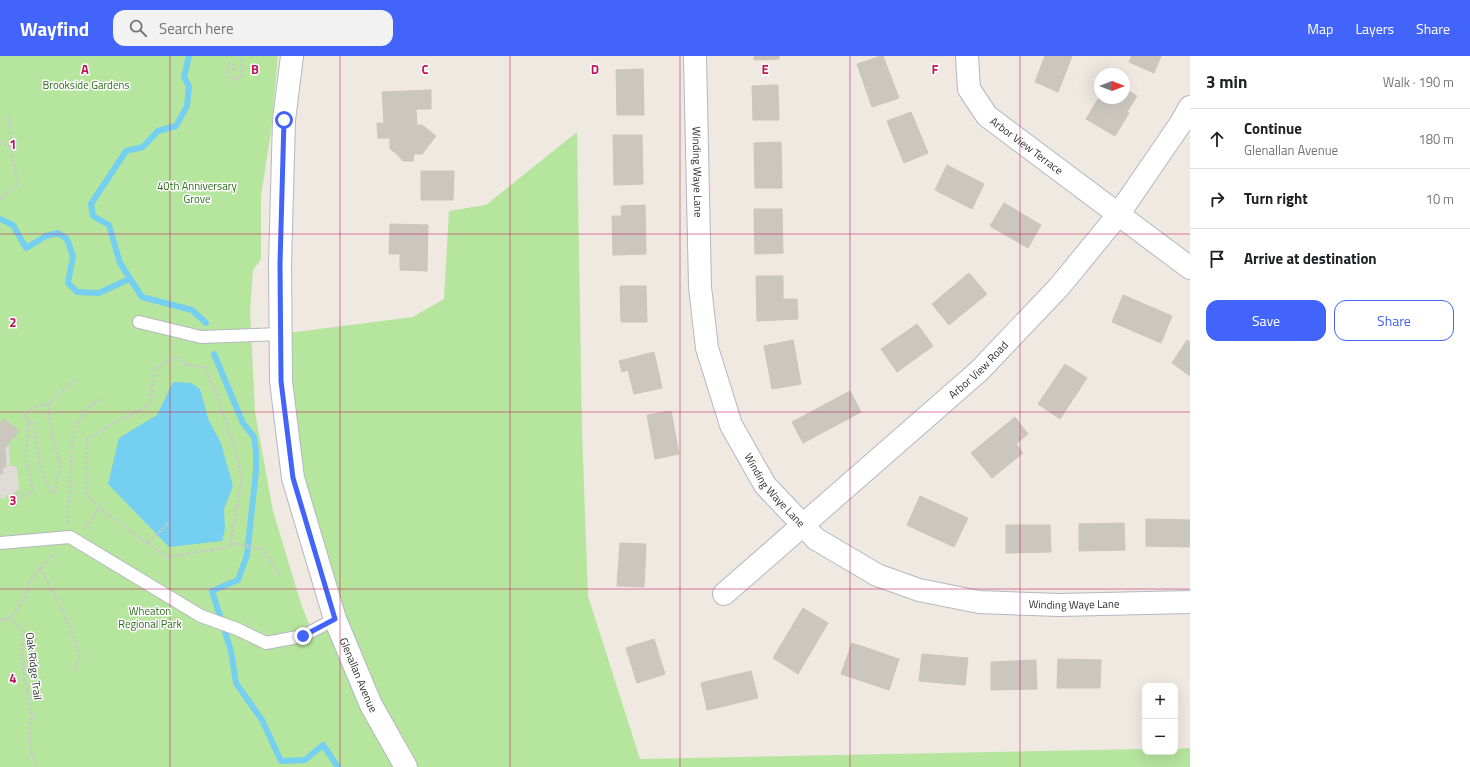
<!DOCTYPE html>
<meta charset="utf-8">
<style>
body{margin:0;font-family:"Titillium Web",sans-serif;background:#f2f2f2;color:#202124}
.controls{position:absolute;right:12px;bottom:12px;display:grid;overflow:hidden;border-radius:8px;box-shadow:0 4px 16px #0002}
.controls button{width:36px;height:36px;display:grid;place-items:center;padding:0;border:0;border-bottom:1px solid #e0e0e0;background:#fff;color:#202124;font:20px sans-serif}
.compass{position:absolute;left:1094px;top:12px;width:36px;height:36px;border-radius:50%;background:#fff;box-shadow:0 4px 16px #0002;rotate:90deg}
.stop{position:absolute;width:12px;height:12px;margin:-9px;border:3px solid #4264fb;border-radius:50%;background:#fff}
.stop.end{background:#4264fb;border-color:#fff;box-shadow:0 1px 4px #0008}
.list{margin:0;padding:0;list-style:none}
h2{display:flex;justify-content:space-between;align-items:center;height:52px;margin:0;padding:0 16px;font-size:17px}
h2 small{font-size:13px;font-weight:400;color:#757577}
.list li{display:grid;grid-template-columns:26px 1fr auto;gap:12px;align-items:center;box-sizing:border-box;height:60px;padding:0 16px;border-top:1px solid #e0e0e0}
.list b{display:block;font-size:15px;white-space:nowrap}
.list p{margin:0;font-size:13px;white-space:nowrap;color:#757577}
.list em{font-size:13px;font-style:normal;color:#757577}
.actions{display:flex;gap:8px;padding:12px 16px}
.actions a{flex:1;padding:9px 0;border:1px solid #4264fb;border-radius:12px;text-align:center;font-size:14px;color:#4264fb}
.actions .main{background:#4264fb;color:#fff}
.icon{flex:none;width:22px;height:22px;fill:none;stroke:currentColor;stroke-width:2;stroke-linecap:round;stroke-linejoin:round}
.map{position:relative;flex:none;width:1190px;height:711px;overflow:hidden}
header{display:flex;align-items:center;gap:24px;box-sizing:border-box;height:56px;padding:0 20px;background:#4264fb;color:#fff}
header strong{font-size:19px}
nav{display:flex;gap:22px;margin-inline-start:auto;font-size:14px}
.search{width:280px;height:36px;background:#f2f2f2;display:flex;align-items:center;gap:10px;box-sizing:border-box;padding:0 14px;border-radius:12px;color:#757577;font-size:15px}
main{display:flex}
aside{flex:1;background:#fff}
.map>svg:first-child{display:block}
</style>
<header>
<strong>Wayfind</strong>
<div class="search"><svg class="icon" aria-label="search" viewBox="0 0 24 24"><circle cx="10" cy="10" r="6"/><path d="M15 15l6 6"/></svg>Search here</div>
<nav><a>Map</a><a>Layers</a><a>Share</a></nav>
</header>
<main>
<div class="map">
<svg width="1190" height="711" viewBox="0 0 1190 711">
<rect width="100%" height="100%" fill="#efe9e1"/>
<path fill="#b6e59e" d="M0,0H278L271,76L261,140V203L253,214L250,255L255,356L273,455L302,551L315,582L335,563L293,422L280,278L413,261L444,243L449,155L486,149L577,76L582,374L588,540L640,703L1145,693V696H1175V693L1190,692V711H0Z"/>
<path fill="#dfdcd8" d="M6,390H9L10,410H15L17,412L19,433L11,439H6L4,443L0,442V418L3,417L2,412L6,411L5,392Z"/>
<path fill="#75cff0" d="M173,326L191,327L200,333L209,365L221,387L233,430L224,453L225,473L222,485L169,491L108,428L119,382L157,359Z"/>
<g fill="none" stroke-linecap="round" stroke-linejoin="round">
<path stroke="#75cff0" stroke-width="6" d="M189,0L184,21L189,30L187,50L176,70L158,75L143,91L126,95L91,148L93,160L109,169L120,207L142,241L192,254L206,267
M0,163L13,169L26,192L46,180L58,177L67,183L73,200L68,227L77,236L99,237L129,223
M214,298L243,367L254,381L256,396V415L247,499L238,524L212,535L231,595L236,627L262,664L281,705L305,704L323,689L338,711"/>
</g>
<path fill="#cbc7bf" stroke="#cbc5ba" d="M754,0H779V3L754,4Z
M881,0H883L899,42L872,51L857,8Z
M1045,0H1072L1058,36L1035,26Z
M1132,0H1161L1154,17L1129,6Z
M643,13L644,59H617L616,14Z
M778,29L779,64H753L752,30Z
M1124,32L1137,40L1127,56L1129,57L1115,80L1086,63L1100,40V42H1124Z
M431,34V53H416L417,69H422L436,80L422,98H414L413,105H403L396,97L390,93V82H378L377,67H384L382,36Z
M911,56L928,97L904,107L887,65Z
M613,79H642L643,128L614,129Z
M781,86L782,132H755L754,87Z
M947,109L984,128L972,153L935,134Z
M421,115H454L453,144H421Z
M1004,147L1041,169L1028,192L990,170Z
M645,149L646,198L613,199L612,160H622L621,150Z
M754,153H782L783,197L755,198Z
M390,168L428,169L427,215L400,214V198H389Z
M969,217L987,238L949,269L932,248Z
M756,220H783V243H797L798,263L757,265Z
M620,230H646L647,266H621Z
M1123,239L1172,260L1161,287L1112,266Z
M917,268L933,290L897,316L881,293Z
M793,284L801,328L772,333L764,290Z
M1187,284L1190,286V320L1172,307Z
M654,296L662,332L634,338L628,314L622,316L619,305Z
M1065,308L1087,322L1060,363L1038,348Z
M850,335L861,356L803,387L792,366Z
M671,355L679,398L655,403L647,359Z
M1015,361L1028,378L1016,388L1023,397L992,422L971,397Z
M4,363L19,375L5,392L6,411L2,412L3,417L0,418V368Z
M920,440L968,462L954,491L907,469Z
M1146,463L1190,464V491L1146,490Z
M1124,467L1125,494L1079,495V468Z
M1006,469H1050L1051,496L1006,497Z
M620,487L646,488L644,531L617,530Z
M803,552L828,567L798,618L773,602Z
M654,583L665,618L637,627L626,592Z
M852,587L899,603L889,634L841,618Z
M922,598L968,602L965,629L919,625Z
M1058,603L1101,604L1100,632H1057Z
M1036,604L1037,633L991,634V606Z
M751,615L758,642L707,654L701,627Z"/>
<g fill="none" stroke-linecap="round" stroke-linejoin="round">
<defs>
<path id="lane" d="M139,266L201,281L280,278
M0,487L70,481L201,560L237,573L266,587L303,580L335,563"/>
<g id="street">
<path id="s1" d="M695,0L700,231L707,292L731,369L765,429L816,483L877,519L919,534L979,546L1059,549L1190,546"/>
<path id="s2" d="M967,0L969,33L987,60L1190,212"/>
<path id="s3" d="M724,538L979,315L1059,231L1118,159L1181,67L1190,51"/>
</g>
<g id="secondary">
<path id="s4" d="M292,0L284,64L280,208L281,325L293,422L335,563L371,649L406,711"/>
</g>
</defs>
<use href="#lane" stroke="#b4b7c1" stroke-width="14"/>
<use href="#street" stroke="#b4b7c1" stroke-width="24"/>
<use href="#secondary" stroke="#b4b7c1" stroke-width="24"/>
<path stroke="#c9c9c9" stroke-width="2.5" stroke-dasharray="3 2" stroke-linecap="butt" d="M234,15L235,10L230,7L226,15L232,24L240,21L243,12L239,0
M9,60L12,92
M0,85L12,93L17,129L2,141L0,144
M178,300L184,308L206,312L235,391L242,423L230,491L166,501L103,455L86,438L87,383L110,369L150,349L155,313Z
M28,366L25,359L30,353L48,348
M15,437L21,441L33,435L26,404L28,366L34,367L38,400L42,415L52,436H55L60,409L52,380L48,348L75,324
M68,467L73,376C79,362 88,351 101,342
M85,472L100,452
M148,487L170,466
M231,487L262,493L280,519
M40,512C56,542 71,568 80,601L73,616
M10,563L23,574L22,599L25,623L32,658L29,682L32,699L37,711
M0,564L10,563L20,549L33,520L53,499"/>
<use href="#lane" stroke="#fff" stroke-width="12"/>
<use href="#street" stroke="#fff" stroke-width="22"/>
<use href="#secondary" stroke="#fff" stroke-width="22"/>
</g>
<g fill="none" stroke-linecap="round" stroke-linejoin="round">
<path stroke="#4264fb" stroke-width="5" d="M284,64L280,208L281,325L293,422L335,563L303,580"/>
</g>
<path fill="none" stroke="#c2185b" stroke-width="1" stroke-opacity="0.55" d="M170,0V711M340,0V711M510,0V711M680,0V711M850,0V711M1020,0V711M0,178H1190M0,356H1190M0,533H1190"/>
<g text-anchor="middle" stroke-width="3" stroke-linejoin="round" paint-order="stroke">
<g font-size="11" fill="#2c6e1b" stroke="#fff">
<text x="86" y="33">Brookside Gardens</text>
<text x="197" y="134">40th Anniversary<tspan x="197" dy="13">Grove</tspan></text>
<text x="150" y="559">Wheaton<tspan x="150" dy="13">Regional Park</tspan></text>
</g>
<g font-size="11" fill="#2e2e2e" stroke="#fff">
<text dy="4" stroke="none"><textPath href="#s2" startOffset="115">Arbor View Terrace</textPath></text>
<text dy="4" stroke="none"><textPath href="#s1" startOffset="116">Winding Waye Lane</textPath></text>
<text dy="4" stroke="none"><textPath href="#s3" startOffset="339">Arbor View Road</textPath></text>
<text dy="4" stroke="none"><textPath href="#s1" startOffset="452">Winding Waye Lane</textPath></text>
<text dy="4" stroke="none"><textPath href="#s1" startOffset="788">Winding Waye Lane</textPath></text>
<text transform="translate(34 610) rotate(83)" y="4">Oak Ridge Trail</text>
<text dy="4" stroke="none"><textPath href="#s4" startOffset="631">Glenallan Avenue</textPath></text>
</g>
</g>
<g font-size="13" text-anchor="middle" font-weight="bold" fill="#c2185b" stroke="#fff" stroke-width="3" stroke-linejoin="round" paint-order="stroke">
<text x="85" y="18">A</text>
<text x="255" y="18">B</text>
<text x="425" y="18">C</text>
<text x="595" y="18">D</text>
<text x="765" y="18">E</text>
<text x="935" y="18">F</text>
<text x="13" y="93">1</text>
<text x="13" y="271">2</text>
<text x="13" y="449">3</text>
<text x="13" y="627">4</text>
</g>
</svg>
<div class="controls">
<button>+</button>
<button>−</button>
</div>
<svg class="compass" viewBox="-18 -18 36 36"><path d="M0-13l5 13h-10z" fill="#e53935"/><path d="M0 13l5-13h-10z" fill="#757577"/></svg>
<div class="stop" style="left:284px;top:64px"></div>
<div class="stop end" style="left:303px;top:580px"></div>
</div>
<aside>
<h2>3 min<small>Walk · 190 m</small></h2>
<ul class="list">
<li><svg class="icon" aria-label="ahead" viewBox="0 0 24 24"><path d="M12 20V5M6 11l6-6 6 6"/></svg><div><b>Continue</b><p>Glenallan Avenue</p></div><em>180 m</em></li>
<li><svg class="icon" aria-label="right" viewBox="0 0 24 24"><path d="M7 20v-9h11M14 6l5 5-5 5"/></svg><div><b>Turn right</b></div><em>10 m</em></li>
<li><svg class="icon" aria-label="arrive" viewBox="0 0 24 24"><path d="M6 21V4h12l-3 4 3 4H6"/></svg><div><b>Arrive at destination</b></div></li>
</ul>
<div class="actions"><a class="main">Save</a><a>Share</a></div>
</aside>
</main>
